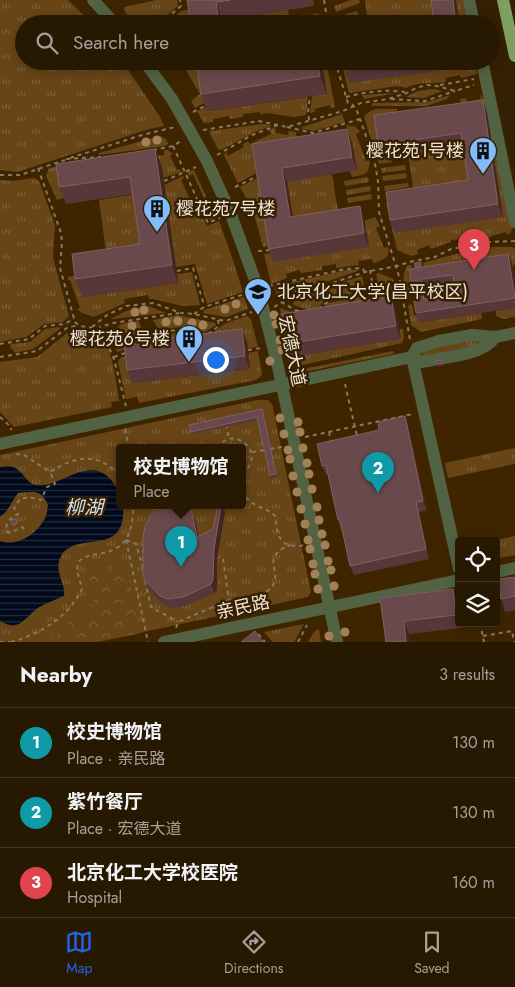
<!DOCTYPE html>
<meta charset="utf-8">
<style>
body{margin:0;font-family:Jost,"Noto Sans SC",sans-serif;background:#332511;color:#f1f3f6}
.controls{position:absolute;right:15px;bottom:15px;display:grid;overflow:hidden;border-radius:5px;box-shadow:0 2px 12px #0003}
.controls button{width:45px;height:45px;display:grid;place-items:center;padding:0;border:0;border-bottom:1px solid #433724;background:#271802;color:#f1f3f6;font:25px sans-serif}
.you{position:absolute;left:215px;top:359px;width:18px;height:18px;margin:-12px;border:4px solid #fff;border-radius:50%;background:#1a73e8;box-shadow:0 0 0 8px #1a73e833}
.badge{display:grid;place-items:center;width:32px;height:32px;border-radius:50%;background:#2563eb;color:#fff;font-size:16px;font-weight:700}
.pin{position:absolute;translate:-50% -41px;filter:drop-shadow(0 1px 2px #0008)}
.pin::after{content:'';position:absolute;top:26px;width:18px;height:15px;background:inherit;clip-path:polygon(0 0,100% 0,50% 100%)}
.popup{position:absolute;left:116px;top:444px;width:130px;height:65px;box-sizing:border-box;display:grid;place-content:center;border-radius:5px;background:#271802;filter:drop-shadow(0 1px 4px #0005);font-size:16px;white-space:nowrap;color:#a4a099}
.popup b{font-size:19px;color:#f1f3f6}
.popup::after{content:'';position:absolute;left:50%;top:100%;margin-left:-10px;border:10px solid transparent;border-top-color:#271802}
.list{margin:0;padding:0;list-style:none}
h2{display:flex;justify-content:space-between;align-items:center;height:65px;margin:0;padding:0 20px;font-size:21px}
h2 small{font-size:16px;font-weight:400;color:#a4a099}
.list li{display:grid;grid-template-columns:32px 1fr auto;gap:15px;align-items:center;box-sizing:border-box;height:70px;padding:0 20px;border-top:1px solid #433724}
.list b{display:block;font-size:19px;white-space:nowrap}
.list p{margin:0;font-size:16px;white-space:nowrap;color:#a4a099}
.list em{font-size:16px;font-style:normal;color:#a4a099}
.icon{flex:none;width:28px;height:28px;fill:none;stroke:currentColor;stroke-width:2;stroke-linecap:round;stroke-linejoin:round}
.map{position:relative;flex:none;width:515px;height:642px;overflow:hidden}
.search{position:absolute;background:#271802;box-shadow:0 2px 12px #0003;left:15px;right:15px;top:15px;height:55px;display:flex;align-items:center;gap:12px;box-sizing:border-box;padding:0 18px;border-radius:28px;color:#a4a099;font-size:19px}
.sheet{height:275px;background:#271802}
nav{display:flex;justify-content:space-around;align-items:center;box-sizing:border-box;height:70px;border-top:1px solid #433724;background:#271802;font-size:14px;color:#a4a099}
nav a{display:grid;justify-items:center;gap:2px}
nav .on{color:#2563eb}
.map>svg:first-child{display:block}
</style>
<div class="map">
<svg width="515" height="642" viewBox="0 0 515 642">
<defs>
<pattern id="grass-tufts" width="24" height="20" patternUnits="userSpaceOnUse" patternTransform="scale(1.25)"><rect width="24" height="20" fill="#674516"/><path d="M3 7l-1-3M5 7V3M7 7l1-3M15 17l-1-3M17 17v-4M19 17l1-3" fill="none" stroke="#7d6037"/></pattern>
<pattern id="forest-crowns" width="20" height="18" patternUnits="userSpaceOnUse" patternTransform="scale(1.25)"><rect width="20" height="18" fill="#674516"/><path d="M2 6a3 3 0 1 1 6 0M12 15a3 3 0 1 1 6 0" fill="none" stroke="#7d6037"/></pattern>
<pattern id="water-rules" width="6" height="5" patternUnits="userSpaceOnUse" patternTransform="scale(1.25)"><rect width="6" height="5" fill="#000a1c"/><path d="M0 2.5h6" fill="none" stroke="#262e3c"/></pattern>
</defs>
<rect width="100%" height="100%" fill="#342003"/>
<path fill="#3e2500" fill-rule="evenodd" d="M0,0H475L480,24H24V61H489L515,183V642H0ZM120,448H242V506H120ZM459,541H496V623H459Z"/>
<path fill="url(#grass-tufts)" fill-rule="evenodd" d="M0,0H68L93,24H24V61H122L160,117L164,126L149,129L17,172L0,170Z
M156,0H177L178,6L156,24H133L124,10L125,7Z
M351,0H359L360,3L336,12L334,6Z
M365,0H434L437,24H368Z
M456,0H464L468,24H459Z
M192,9L195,24H169L177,18V14L182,11Z
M288,10L290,24H222V20Z
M357,11L359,17L340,24L338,17Z
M318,13L319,18L295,24L294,19Z
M162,61H200L206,102L195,108L191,101L200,94L181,62L169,70Z
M326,61L335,107L331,108L330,105L314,109L315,112L310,113L312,96L327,94L312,63Z
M341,61L465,67V61H475L477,74L461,78L460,75L445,78L446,82C432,84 419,81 406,88L398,86L349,93Z
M434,89L442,91L424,98L406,97L418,91Z
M395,93L364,99L362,95Z
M480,94L487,103L513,227L510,233L507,235L506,232L491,236V238L482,240L481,237L468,238V241H462V239L451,240V242L431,249L429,245L417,250L418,254L411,256L397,250L386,203L391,201L502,217L487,113L390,157L392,162L379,164L364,117C371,106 385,109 397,109V113L434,112L461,103L460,99L466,98L467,102L481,99Z
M450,95L447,99L426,106H371L373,103L427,102Z
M308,97L306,115L294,117L267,113L260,114V112L243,114V117L230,119L229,116L213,119V122L204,123L197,111L207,107L208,111Z
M342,114L345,122L314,131L300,128Z
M262,124L271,125V126L253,133L221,150L218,149L209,132L211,131Z
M346,125L356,127L360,132L356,134L366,161L370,160C368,175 367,174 352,177L350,171L259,172L238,183L224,155L226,152L228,156L244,147L243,144L248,141L250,144L271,134L269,130L273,128L276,129L275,133L288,135L289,131L296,132V136L320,138L348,129Z
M160,136L166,139L168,144L165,146L99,155V153Z
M466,146L473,193L415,201L408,154Z
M164,150H168L173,154L170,156L177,170L180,169L181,172L163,178L161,167L57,200L46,176L49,168C87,161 126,160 164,155Z
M405,165L406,170L382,173L381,168Z
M194,170L216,218L210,220L208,217L212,215L193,174L189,176L187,172Z
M406,173L407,178L383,181L382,176Z
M332,174L340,223L295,230L287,181Z
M183,176L184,178L181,180L200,220L203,218L207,226L219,221L231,254L243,292L207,304L195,264L176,267L164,185Z
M260,177L271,246L263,247L253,211L240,187Z
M368,177L369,182L345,186L344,181Z
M34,178L39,181L55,225L53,258L69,316L63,322L44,324L26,337L0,342V180L12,181Z
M408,183L409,187L385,191L384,186Z
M370,186L371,191L347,195L346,190Z
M137,194L147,261L108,267L99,200Z
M371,194L372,199L348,203L347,198Z
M375,217L380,226L376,228L384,248L388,247C391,258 381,261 373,263L372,259L358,261L359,265L336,268V264L322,266V270L301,273L299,270L286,274L287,278L271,284L264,254L272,253Z
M487,247H512L515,248V264L512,267V264L480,268L478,252Z
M463,252L466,257L468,270L410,287V293H406C404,283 401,274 408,265H411L412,271L424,270L423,263Z
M346,270H356L358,271L281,297L277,296L275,288L276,286Z
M192,272L200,305L183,306L153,299H149L148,295L124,299L125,303L94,317L82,313L77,309L80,308L70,280H68V277L78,275L82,297L178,283L177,274Z
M379,273L393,279L397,288L392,294L383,297H381L376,274Z
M362,276L364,289L349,293L330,296L323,289Z
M320,291L327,297C324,300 321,305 318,307C311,311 298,308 293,304L296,298Z
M367,295L369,311L283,327L280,308L294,313H319L328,303Z
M244,297L248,309L226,317L203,313L204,310Z
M412,304L414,315H418L420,322L481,313L482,319L421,332L411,325L408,305Z
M148,306L166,313L111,319L126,311Z
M515,308V317L504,319L496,316V311Z
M178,315L215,323L216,325L205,332L179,327L159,330L153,320Z
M247,316L251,319L258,347L248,348L247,342L157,353L155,337L176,333L207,338L224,324Z
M138,321L140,323L142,333L114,337L111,335C117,323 126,322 138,321Z
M59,327L60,329L33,349L15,353L10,346L11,344L30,342L45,329Z
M77,328C85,329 97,331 103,338C112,349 117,386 119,401L111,402L112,407L14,427L0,412V362L37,357L71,330Z
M399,329H403L404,337L402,343L298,366L289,362L287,346H289L291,357L400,339Z
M140,338L142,342L141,345L117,352L113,343V342Z
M481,339L480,345L423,357L421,355L423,350Z
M143,351L132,383L250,369L248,353L258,351L262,375L256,380L139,403L137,397L126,399L118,362L120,358Z
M393,351L394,354L304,372L303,369Z
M257,400H268L272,404L311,592L308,597L97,642H0V455ZM120,448H242V506H120Z
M515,448V464L448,478L445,463Z
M515,536V555L496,559V541H492Z
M304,624L294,642H273L264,632Z
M319,629L321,642H308L314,632Z"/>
<path fill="url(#forest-crowns)" d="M125,561L141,633L97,642H31L56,635L67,624L87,613L94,604L89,574L93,570L111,568Z"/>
<path fill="url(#water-rules)" d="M0,467C3,467 8,466 12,467C23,469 25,483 36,485C60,489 89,453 112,481C119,490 120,495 120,506H123C127,560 74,528 60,558C54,572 66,583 64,596C55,600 46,603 38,608C24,617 21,633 0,621V541C17,547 35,535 44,520C47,516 47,510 48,505C41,489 34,492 18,493C11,502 10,510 0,517Z"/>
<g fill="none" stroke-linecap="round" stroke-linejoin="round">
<path stroke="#897760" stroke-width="2" stroke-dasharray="4 4" stroke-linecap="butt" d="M324,0L328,24
M160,24L181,6L180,0
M335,61L348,103L353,105L357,111L374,158L378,181L379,212L399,276L410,340
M440,85L474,79
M346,97C365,92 385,89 405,92
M391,99L425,101L455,91
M193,112L207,105
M309,120L308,112L310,96
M287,127L313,133L360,119
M203,130L259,121L287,127L343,111L361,103L388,99L407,93L416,88L427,85L437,86L455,91L474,85
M173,146L208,223L220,218
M153,150L173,146L181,141
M217,155L250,136L278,125
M70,158L142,135L175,127
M66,159L101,157
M38,168L61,233L62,243L60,268L75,322L79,326L95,328L103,334L114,359L126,406
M0,175H20L65,160
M164,181L196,167
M235,187L258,176
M470,246L473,261
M258,251L271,250
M370,270L375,300
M177,271L193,268L204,305
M269,286L345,269L362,268L365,272
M319,287L332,299
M389,298L402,295
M281,302L295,310L301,311
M274,307L291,297L365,272L397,266L413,261L435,257L451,249L489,242L515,241
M318,309L332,299L373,288
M194,314L204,307L248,293
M92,327L107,315L126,306L153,303L181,313L194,314L225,321L252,312
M100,330V327L113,323L179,313
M208,334L219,326L218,320
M108,341L111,339L176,330L201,335
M0,344L29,339L45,326L65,324L74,318
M248,350L262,348
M0,357L37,351L68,327L79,326
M114,357L125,353
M345,384L357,436
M0,417L11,427V430
M226,424L229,439
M125,429L129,448
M329,432L331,441
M305,437L413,414
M217,448C235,422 268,456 242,473
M270,449L282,447
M252,452L265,450
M16,454L24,455L50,472C76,456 97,451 120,476
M242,490C251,510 264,504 276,517C276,537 282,550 305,545
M153,506L154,514
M24,529L22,527L10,533L6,531C6,522 10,518 18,514L14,508L20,499L29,497L41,500L47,487L55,484L50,472
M126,540L148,642
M126,540L136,544L142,565
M223,559L229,600L237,614
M143,569V544
M145,581L151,607L178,622
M253,611C255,606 257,601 260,597C263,593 269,591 272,587C283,569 259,558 290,545
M480,623L484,642
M176,628L178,622L229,600
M258,634L265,642
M483,636L512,631L514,642
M0,642H11
M11,642C40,634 69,617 82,589L77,570L78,562C86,555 93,555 103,553C129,548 133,528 133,506
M298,642L307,625"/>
<path stroke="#526344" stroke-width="12" d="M93,0L115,24
M469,0L474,24
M144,61L172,99L207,161L230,212L259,291L278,367L337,642
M482,61L515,222
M0,444L412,357L420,362L428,361C446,357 486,354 495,337
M459,569L412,357L417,348L439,341L472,335L495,337L515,333
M496,572L515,568
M164,642L459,580"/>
<path stroke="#7da061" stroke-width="12" d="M503,0L515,56"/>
</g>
<g fill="#a38156">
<circle cx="157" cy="140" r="4.5"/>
<circle cx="146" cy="142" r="4.5"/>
<circle cx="236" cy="304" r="4.5"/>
<circle cx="225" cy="309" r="4.5"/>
<circle cx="144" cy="310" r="4.5"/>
<circle cx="135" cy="312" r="4.5"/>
<circle cx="274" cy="315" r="4.5"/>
<circle cx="178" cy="321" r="4.5"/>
<circle cx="166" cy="322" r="4.5"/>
<circle cx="192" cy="323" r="4.5"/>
<circle cx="276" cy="324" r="4.5"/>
<circle cx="203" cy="325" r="4.5"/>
<circle cx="132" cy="326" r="4.5"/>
<circle cx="280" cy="340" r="4.5"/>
<circle cx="127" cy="343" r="4.5"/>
<circle cx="282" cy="350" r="4.5"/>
<circle cx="270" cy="361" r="4.5"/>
<circle cx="280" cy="418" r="4.5"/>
<circle cx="298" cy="422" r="4.5"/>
<circle cx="300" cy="432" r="4.5"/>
<circle cx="284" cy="434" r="4.5"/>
<circle cx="303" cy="448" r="4.5"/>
<circle cx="288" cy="450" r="4.5"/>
<circle cx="290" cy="459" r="4.5"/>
<circle cx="307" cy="463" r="4.5"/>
<circle cx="309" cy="474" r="4.5"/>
<circle cx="293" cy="476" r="4.5"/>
<circle cx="312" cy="489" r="4.5"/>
<circle cx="297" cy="492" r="4.5"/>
<circle cx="317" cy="507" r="4.5"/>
<circle cx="301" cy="509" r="4.5"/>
<circle cx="319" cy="520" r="4.5"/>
<circle cx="305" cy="524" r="4.5"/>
<circle cx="322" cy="534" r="4.5"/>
<circle cx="308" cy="540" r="4.5"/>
<circle cx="325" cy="545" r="4.5"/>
<circle cx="310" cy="549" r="4.5"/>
<circle cx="328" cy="561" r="4.5"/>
<circle cx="313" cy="564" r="4.5"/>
<circle cx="331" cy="570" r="4.5"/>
<circle cx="315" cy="574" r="4.5"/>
<circle cx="334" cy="586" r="4.5"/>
<circle cx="318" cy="589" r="4.5"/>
<circle cx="345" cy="632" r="4.5"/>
<circle cx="329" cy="636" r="4.5"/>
</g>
<path fill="#58373a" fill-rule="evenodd" d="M187,0H313L314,6L222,20V24H191Z
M196,61H322L327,94L207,111L201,94Z
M344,61H465V67L350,83L345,70Z
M483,100L487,113L503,217L395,233L390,220L468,180L463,146L383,158L378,145Z
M352,142L357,170L287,182L292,217L360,206L364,219L369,247L273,262L269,249L252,144Z
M162,167L178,283L82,297L75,279L140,244L133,194L66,204L59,187Z
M508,254L512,264L515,283V308L419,322L416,313L420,300L419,290H415L411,281L415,268L414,263L422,265V267ZM454,284L456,294L426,299L424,289Z
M396,309L401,339L291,357L286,344Z
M247,342L250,369L132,383L127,370Z
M442,360L444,365L438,367L436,361Z
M263,411L277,476L271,478L270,475L258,420L192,434L191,432Z
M405,416L408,426L427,510L419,512L429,559L354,575L350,566L342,529L341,530L338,520L328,475H326L322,466Z
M225,512L217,558V590L214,593L186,606L171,608L163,605L148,589L143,575L192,513L196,523L198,537L213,529Z
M515,577V610L505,612L501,599Z
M453,589L458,603L459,623H460L461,628L409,634L380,598Z"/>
<path fill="#43261d" d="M453,0H456L459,24H456Z
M216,2L222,20V24H219Z
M318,61H322V64L327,94L320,76Z
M483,100L487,113L503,217L498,204Z
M347,129L352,142L357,170L352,157Z
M155,149L162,167L178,283L172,265Z
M282,168L287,182L295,230L290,217Z
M360,206L364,219L369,247L364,233Z
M508,254L512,264L515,283V294Z
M421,279L424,289L427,308L424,299Z
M391,296L396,309L401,339L396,326Z
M242,329L247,342L250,369L245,356Z
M405,416L408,426L427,510L423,501Z
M416,502L419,512L429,559L426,549Z
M221,506H223L225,512L217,558V590L214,593L211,584L214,549Z
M192,513L196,523L200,547L197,537Z
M453,589L458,603L459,622L456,615Z
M404,621L409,634L410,642H406Z"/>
<path fill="#69494b" stroke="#7e6260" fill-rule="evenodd" d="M187,0H230L216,2L219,24H191Z
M431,0H453L456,24H434Z
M196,61H318L320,76L201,94Z
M344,61H409L345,70Z
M483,100L498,204L390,220L386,192L468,180L461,133L378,145L374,115Z
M347,129L352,157L282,168L290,217L360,206L364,233L269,249L252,144Z
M155,149L172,265L75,279L72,254L140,244L130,177L59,187L56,164Z
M508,254L515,298L416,313L414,301L420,300L417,280L411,281L410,269ZM453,275L456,294L424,299L421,279Z
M421,262V266L415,267L414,263Z
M391,296L396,326L286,344L281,314Z
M242,329L245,356L127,370L124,343Z
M442,360L443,363L437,364L436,361Z
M262,409L276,474L270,475L257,417L191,432L189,425Z
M405,416L423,501L416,502L426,549L350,566L340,520H338L326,465L322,466L317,444L379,430L378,422Z
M163,506H186L188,507L192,513L197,537L213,529L218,506H221L214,549L213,580L211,584L183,597L168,599L160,596L145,580L143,575V537L145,526L151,515L159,508Z
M13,519H16L17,523L15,525L12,524L11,521Z
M515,577V596L501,599L498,579Z
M453,589L456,615L404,621L406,642H386L380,598Z
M255,631L263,642H241Z"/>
<defs>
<symbol id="building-pin" viewBox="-11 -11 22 30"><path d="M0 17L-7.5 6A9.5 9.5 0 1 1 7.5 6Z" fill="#83bcfb" stroke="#342003"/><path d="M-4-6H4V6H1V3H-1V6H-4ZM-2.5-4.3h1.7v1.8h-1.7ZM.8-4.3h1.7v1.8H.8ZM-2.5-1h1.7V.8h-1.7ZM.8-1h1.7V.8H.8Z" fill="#111"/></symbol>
<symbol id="university-pin" viewBox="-11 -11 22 30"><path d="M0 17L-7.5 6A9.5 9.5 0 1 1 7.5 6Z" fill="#83bcfb" stroke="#342003"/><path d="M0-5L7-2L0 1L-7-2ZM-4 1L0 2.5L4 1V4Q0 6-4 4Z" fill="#111"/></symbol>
</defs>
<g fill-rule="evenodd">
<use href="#building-pin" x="467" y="135" width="32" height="43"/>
<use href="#building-pin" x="141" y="193" width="32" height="43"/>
<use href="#university-pin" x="242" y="276" width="32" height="43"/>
<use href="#building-pin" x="173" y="323" width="32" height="43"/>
</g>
<g text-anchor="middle" stroke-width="5" stroke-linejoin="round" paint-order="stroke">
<g font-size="18" fill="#f1e3d3" stroke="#342003" text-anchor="end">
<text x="464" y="157">樱花苑1号楼</text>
<text x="176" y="215" text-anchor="start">樱花苑7号楼</text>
<text x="277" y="298" text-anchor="start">北京化工大学(昌平校区)</text>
<text x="170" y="345">樱花苑6号楼</text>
</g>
<g font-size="18" fill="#f1e3d3" stroke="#342003">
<text transform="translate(292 351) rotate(78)" y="6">宏德大道</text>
<text transform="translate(243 607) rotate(-12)" y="6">亲民路</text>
</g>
<g font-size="19" font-style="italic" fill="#d1e0f1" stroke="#342003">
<text x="84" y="514">柳湖</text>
</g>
</g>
</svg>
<div class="controls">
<button><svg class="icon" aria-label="locate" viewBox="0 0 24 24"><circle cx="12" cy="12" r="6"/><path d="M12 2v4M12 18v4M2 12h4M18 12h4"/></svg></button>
<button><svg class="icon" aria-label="layers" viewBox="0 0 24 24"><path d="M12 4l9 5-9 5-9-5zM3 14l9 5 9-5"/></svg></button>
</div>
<div class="you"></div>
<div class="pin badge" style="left:181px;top:567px;background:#0f9aa8">1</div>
<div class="popup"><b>校史博物馆</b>Place</div>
<div class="pin badge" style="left:378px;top:493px;background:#0f9aa8">2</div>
<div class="pin badge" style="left:474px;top:270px;background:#e0444e">3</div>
<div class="search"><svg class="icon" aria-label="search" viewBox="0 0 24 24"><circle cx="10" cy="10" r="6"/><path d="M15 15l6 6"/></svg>Search here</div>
</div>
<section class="sheet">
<h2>Nearby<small>3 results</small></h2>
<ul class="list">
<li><span class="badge" style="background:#0f9aa8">1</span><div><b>校史博物馆</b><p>Place · 亲民路</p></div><em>130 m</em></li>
<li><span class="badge" style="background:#0f9aa8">2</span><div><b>紫竹餐厅</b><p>Place · 宏德大道</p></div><em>130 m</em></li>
<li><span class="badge" style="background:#e0444e">3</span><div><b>北京化工大学校医院</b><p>Hospital</p></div><em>160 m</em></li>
</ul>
</section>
<nav>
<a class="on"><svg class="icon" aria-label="map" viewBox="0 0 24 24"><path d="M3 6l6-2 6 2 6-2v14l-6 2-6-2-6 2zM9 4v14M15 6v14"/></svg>Map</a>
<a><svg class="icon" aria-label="directions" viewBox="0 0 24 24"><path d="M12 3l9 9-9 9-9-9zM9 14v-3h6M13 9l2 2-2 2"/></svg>Directions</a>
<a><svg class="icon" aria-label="saved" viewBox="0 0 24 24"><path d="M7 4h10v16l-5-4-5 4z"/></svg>Saved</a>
</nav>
